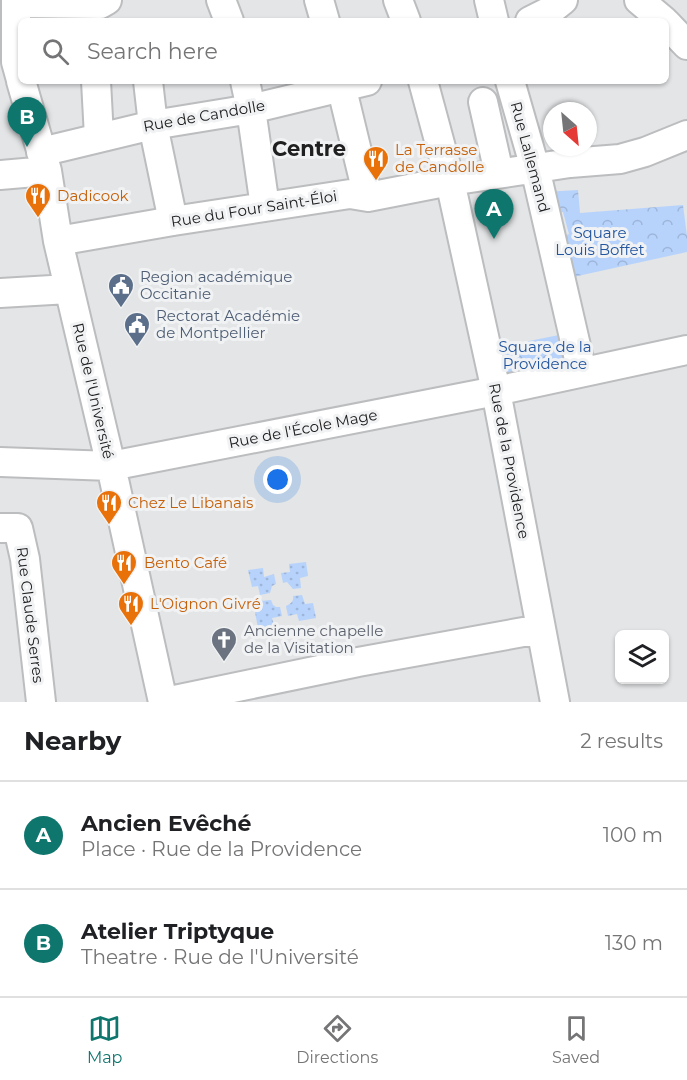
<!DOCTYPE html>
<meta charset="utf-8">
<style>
body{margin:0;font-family:Montserrat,sans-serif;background:#f6f6f6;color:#202124}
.controls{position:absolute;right:18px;bottom:18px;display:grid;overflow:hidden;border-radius:9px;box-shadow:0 2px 4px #0004}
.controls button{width:54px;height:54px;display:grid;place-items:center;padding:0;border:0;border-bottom:2px solid #e0e0e0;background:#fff;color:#202124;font:30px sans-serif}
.compass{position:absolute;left:543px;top:102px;width:54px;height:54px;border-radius:50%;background:#fff;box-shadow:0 2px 4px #0004;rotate:153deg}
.you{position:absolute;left:278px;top:480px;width:21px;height:21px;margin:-15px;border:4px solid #fff;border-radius:50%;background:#1a73e8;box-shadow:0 0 0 9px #1a73e833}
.badge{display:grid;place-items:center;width:39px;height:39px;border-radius:50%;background:#0f766e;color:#fff;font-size:20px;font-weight:700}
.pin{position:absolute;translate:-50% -50px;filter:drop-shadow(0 2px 3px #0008)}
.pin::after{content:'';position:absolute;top:32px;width:21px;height:18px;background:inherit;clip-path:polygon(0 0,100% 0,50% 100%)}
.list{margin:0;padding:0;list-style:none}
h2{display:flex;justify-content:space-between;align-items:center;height:78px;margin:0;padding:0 24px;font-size:26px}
h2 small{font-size:20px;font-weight:400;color:#757577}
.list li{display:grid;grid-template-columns:39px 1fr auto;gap:18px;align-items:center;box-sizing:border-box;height:108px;padding:0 24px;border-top:2px solid #e0e0e0}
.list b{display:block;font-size:22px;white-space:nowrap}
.list p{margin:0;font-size:20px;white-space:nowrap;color:#757577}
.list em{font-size:20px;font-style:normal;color:#757577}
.icon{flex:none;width:33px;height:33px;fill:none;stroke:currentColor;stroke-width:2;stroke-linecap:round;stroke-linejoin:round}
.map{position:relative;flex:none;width:687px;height:702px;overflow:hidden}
.search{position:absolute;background:#fff;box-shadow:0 2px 4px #0004;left:18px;right:18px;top:18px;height:66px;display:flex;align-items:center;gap:15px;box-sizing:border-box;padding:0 21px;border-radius:9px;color:#757577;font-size:22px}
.sheet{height:294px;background:#fff}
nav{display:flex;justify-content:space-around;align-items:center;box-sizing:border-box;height:84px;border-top:2px solid #e0e0e0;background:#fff;font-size:16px;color:#757577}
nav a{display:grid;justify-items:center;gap:3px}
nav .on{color:#0f766e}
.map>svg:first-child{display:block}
</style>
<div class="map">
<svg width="687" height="702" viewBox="0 0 687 702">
<defs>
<pattern id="grass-dots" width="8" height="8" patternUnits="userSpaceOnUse" patternTransform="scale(1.5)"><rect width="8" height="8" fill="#b7d3fc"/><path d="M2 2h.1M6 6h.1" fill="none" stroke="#9db5d8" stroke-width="1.8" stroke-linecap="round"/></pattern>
<pattern id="forest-crowns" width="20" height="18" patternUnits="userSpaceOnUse" patternTransform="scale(1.5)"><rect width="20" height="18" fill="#b7d3fc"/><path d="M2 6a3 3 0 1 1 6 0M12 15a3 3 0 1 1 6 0" fill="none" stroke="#9db5d8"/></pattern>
</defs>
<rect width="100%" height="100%" fill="#e3e5e6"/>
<path fill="url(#grass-dots)" d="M306,562L308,576L300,578L301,588L293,589L287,582L283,583L281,573L290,572L289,564Z
M263,568L264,577L274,574L276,584L272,586L270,593L260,595L258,586L252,587L248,570Z
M302,595L305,604L313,603L316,618L299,621L297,614L288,616L286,606C291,604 294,601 293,596Z
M271,600L273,605L276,607H280L282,616L272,618L274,626L258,628L255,612L262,610L260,601Z"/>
<path fill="url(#forest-crowns)" d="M578,190L580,213L683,205L687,236V252L564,279L555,238L569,234L563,212L548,213L543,192Z
M564,334L571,368L502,381L495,348Z"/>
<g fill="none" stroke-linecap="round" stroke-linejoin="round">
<defs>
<path id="minor" d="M16,0V62L21,80
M221,0L229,21
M319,0L325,21
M398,0L406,21
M489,0L494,21
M639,0L664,21
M16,3L100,4L107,0
M530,21L548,12L563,0
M666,23L687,45
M21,81L47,171L58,241L111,466L163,702
M96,81L99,137
M148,81L153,125L173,221
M245,81L251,109L265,207
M340,81L368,197
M423,81L450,181L496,391L555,702
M510,81L535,168L582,372
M483,102L499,173
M41,152L153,125L251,109L367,81
M0,175L47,171
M58,241L173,221L350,194L368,197L450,181L570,163L620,159L645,152L687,135
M0,293L69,289
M0,462L111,466L496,391L687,350
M0,528H18L25,559L41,702
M165,702L358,662L540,629"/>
</defs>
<use href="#minor" stroke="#bcbdbf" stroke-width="32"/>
<use href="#minor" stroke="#fff" stroke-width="28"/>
</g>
<defs>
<symbol id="restaurant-pin" viewBox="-11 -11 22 30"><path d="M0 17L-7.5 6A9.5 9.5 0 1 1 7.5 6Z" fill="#e8710a" stroke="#f1f2f3"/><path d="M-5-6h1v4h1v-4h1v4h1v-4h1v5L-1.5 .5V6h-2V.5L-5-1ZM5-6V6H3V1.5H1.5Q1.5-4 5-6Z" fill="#fff"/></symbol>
<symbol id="civic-pin" viewBox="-11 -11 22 30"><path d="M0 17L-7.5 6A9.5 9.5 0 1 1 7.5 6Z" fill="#5c6f8a" stroke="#f1f2f3"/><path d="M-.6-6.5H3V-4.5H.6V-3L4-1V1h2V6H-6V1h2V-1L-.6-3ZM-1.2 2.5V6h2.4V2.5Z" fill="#fff"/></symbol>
<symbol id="church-pin" viewBox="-11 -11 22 30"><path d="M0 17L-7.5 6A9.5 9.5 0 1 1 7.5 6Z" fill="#6b7280" stroke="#f1f2f3"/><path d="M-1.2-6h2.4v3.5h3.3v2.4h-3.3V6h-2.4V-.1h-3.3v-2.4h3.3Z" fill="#fff"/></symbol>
</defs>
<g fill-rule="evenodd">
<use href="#restaurant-pin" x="361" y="144" width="30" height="40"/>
<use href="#restaurant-pin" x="23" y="181" width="30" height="40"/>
<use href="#civic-pin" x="106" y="271" width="30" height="40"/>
<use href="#civic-pin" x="122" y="310" width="30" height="40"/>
<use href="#restaurant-pin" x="94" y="488" width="30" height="40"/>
<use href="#restaurant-pin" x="109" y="548" width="30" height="40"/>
<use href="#restaurant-pin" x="116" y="589" width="30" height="40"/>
<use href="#church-pin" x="209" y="625" width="30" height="40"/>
</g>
<g text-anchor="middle" stroke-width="6" stroke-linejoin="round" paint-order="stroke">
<g font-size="15" fill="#202021" stroke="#f1f2f3">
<text transform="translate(204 116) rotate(-10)" y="5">Rue de Candolle</text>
<text transform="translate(530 157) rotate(75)" y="5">Rue Lallemand</text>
<text transform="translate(254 209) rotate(-9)" y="5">Rue du Four Saint-Éloi</text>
<text transform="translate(93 391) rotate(77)" y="5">Rue de l'Université</text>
<text transform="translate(303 429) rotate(-11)" y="5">Rue de l'École Mage</text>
<text transform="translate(509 461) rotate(79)" y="5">Rue de la Providence</text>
<text transform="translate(30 615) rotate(83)" y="5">Rue Claude Serres</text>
</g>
<g font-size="15" fill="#c56008" stroke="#f1f2f3" text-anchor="start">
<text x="395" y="155">La Terrasse<tspan x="395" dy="17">de Candolle</tspan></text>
<text x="57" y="201">Dadicook</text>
<text x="128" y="508">Chez Le Libanais</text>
<text x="144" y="568">Bento Café</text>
<text x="150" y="609">L'Oignon Givré</text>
</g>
<g font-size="15" fill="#21559f" stroke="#f1f2f3">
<text x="600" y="238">Square<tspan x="600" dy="17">Louis Boffet</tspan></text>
<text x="545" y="352">Square de la<tspan x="545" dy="17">Providence</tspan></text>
</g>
<g font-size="15" fill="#4e5e75" stroke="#f1f2f3" text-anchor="start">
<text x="140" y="282">Region académique<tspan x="140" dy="17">Occitanie</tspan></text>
<text x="156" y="321">Rectorat Académie<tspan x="156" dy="17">de Montpellier</tspan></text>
</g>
<g font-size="15" fill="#5b616d" stroke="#f1f2f3" text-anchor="start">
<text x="244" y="636">Ancienne chapelle<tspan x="244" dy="17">de la Visitation</tspan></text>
</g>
<g font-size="21" font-weight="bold" fill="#202021" stroke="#f1f2f3">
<text x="309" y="156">Centre</text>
</g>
</g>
</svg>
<div class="controls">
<button><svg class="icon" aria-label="layers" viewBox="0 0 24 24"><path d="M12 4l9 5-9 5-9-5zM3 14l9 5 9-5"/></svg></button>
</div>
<svg class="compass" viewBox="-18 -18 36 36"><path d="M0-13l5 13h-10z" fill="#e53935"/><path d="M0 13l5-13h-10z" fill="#757577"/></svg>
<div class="you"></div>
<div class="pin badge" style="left:494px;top:239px">A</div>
<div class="pin badge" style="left:27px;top:147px">B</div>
<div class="search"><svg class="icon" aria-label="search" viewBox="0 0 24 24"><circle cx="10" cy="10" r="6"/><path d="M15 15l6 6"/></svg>Search here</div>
</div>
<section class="sheet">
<h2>Nearby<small>2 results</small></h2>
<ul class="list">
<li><span class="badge">A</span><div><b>Ancien Evêché</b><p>Place · Rue de la Providence</p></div><em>100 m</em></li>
<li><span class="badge">B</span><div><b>Atelier Triptyque</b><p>Theatre · Rue de l'Université</p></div><em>130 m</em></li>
</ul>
</section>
<nav>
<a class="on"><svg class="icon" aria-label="map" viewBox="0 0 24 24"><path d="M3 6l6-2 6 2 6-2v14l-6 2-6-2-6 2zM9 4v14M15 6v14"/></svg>Map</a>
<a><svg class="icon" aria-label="directions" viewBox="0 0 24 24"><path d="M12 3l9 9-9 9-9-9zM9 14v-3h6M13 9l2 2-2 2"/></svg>Directions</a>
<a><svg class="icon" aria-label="saved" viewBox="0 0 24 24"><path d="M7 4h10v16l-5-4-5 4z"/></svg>Saved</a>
</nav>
